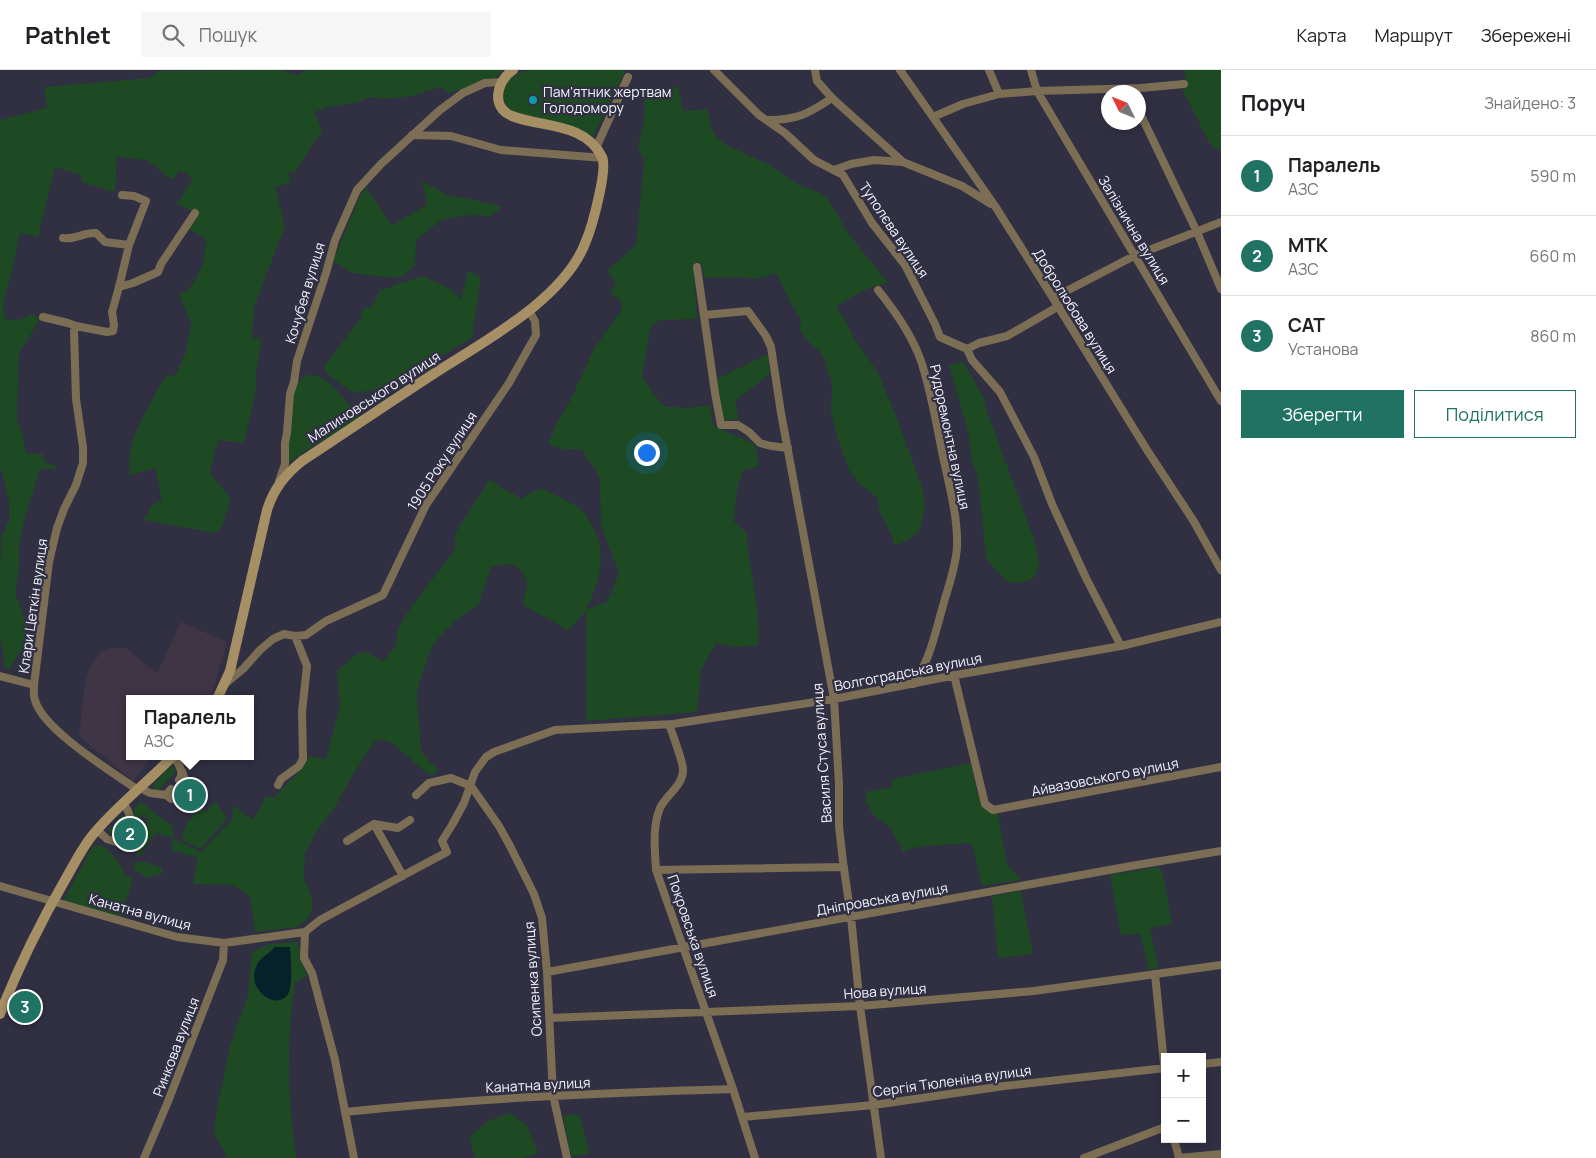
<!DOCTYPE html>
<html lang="uk">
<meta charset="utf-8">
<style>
body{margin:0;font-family:Manrope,sans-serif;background:#f6f6f6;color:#202124}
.controls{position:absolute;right:15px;bottom:15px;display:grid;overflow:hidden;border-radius:0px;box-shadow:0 2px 12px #0003}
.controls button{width:45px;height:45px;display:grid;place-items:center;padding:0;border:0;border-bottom:1px solid #e0e0e0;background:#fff;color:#202124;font:25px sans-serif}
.compass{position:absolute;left:1101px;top:15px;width:45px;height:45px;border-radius:50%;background:#fff;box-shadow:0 2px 12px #0003;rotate:313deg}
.you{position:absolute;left:646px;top:382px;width:18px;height:18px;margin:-12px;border:4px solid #fff;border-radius:50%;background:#1a73e8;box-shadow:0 0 0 8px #1a73e833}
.badge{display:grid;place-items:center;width:32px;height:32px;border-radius:50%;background:#207263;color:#fff;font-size:16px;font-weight:700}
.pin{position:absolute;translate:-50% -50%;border:2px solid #fff;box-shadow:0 1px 5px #0006}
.popup{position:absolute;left:126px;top:625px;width:128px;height:65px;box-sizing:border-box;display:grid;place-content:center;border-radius:0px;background:#fff;filter:drop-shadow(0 1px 4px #0005);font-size:16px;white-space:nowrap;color:#757577}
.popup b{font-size:19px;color:#202124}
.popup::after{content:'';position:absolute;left:50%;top:100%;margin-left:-10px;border:10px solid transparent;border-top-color:#fff}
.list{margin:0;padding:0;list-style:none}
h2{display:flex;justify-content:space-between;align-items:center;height:65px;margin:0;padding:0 20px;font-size:21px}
h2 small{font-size:16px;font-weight:400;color:#757577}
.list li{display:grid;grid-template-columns:32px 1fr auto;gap:15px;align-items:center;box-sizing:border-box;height:80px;padding:0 20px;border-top:1px solid #e0e0e0}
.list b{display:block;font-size:19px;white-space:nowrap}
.list p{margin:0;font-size:16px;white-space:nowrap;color:#757577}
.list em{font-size:16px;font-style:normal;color:#757577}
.actions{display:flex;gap:10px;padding:15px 20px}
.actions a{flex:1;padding:11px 0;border:1px solid #207263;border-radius:0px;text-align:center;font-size:18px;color:#207263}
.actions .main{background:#207263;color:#fff}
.icon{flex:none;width:28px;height:28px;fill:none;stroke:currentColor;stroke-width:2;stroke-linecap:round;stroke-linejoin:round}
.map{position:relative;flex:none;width:1221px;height:1088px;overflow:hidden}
header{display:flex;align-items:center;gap:30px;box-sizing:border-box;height:70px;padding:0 25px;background:#fff;border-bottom:1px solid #e0e0e0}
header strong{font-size:24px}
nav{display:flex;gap:28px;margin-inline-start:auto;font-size:18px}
.search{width:350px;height:45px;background:#f6f6f6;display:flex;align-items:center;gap:12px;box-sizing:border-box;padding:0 18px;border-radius:0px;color:#757577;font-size:19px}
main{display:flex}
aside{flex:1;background:#fff}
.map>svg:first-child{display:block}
</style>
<header>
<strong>Pathlet</strong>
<div class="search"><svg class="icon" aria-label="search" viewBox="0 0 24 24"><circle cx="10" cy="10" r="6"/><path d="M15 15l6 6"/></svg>Пошук</div>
<nav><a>Карта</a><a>Маршрут</a><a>Збережені</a></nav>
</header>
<main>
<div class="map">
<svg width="1221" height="1088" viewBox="0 0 1221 1088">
<rect width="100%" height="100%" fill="#313043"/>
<path fill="#3f3545" d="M181,552L227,572L213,621L207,629H130V686H153L133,711L79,666L85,614L89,599L101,582L111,578H126L157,604Z"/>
<path fill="#1d4923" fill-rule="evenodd" d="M281,0L295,5L309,0H504L495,8L447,24L443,18H437L411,26L388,29L370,27L358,32L328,37L314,42L322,60L295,102L288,103L292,112L275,117L285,156L254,237L252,267L262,270L256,304V320L244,373L218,370L210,403L231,429L222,457L215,463L143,450L150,442L148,438L162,430L155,398L131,405C122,375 152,330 167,305L175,306L186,282L191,254L178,222L185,223C192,216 199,204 202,195C205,187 204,178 207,170L189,159L192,141L177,134L193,108L180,100L172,110L147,90L117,87L115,122L81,112L82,105L55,97L38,167L20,163L12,201L3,234L5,248C13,253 25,248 33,244L40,249L19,283L17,349L23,366L26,383L43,384L45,392L56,396L57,399H40L26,444L19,473V498L15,528L18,529L27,559V572L9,599L3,597L4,586L0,569V497L2,464L9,451V431L2,402H0V50L47,38L44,17L150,8L159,1Z
M528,0H626L592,69L514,42C502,34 502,28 503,14L519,3Z
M1184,0H1221V80L1216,79L1210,74L1182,19L1187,16Z
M678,17L683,41L707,39L713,63L724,74L770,95L797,114L820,123L827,127L848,163L888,213L871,217L836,236L847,253L854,268L877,301L896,346L923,420L925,439L919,461L908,470L895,476L891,464L880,442L877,428L856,410L849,400L837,366L831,343L832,312L822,284L808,271L800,260L801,248L793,237L776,203L758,209L739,207L704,208L701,192L693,193L697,249L660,250L651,256L642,307L663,336L687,338L710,335L713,355C727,364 742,366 756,376L759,396L742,401L736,425L734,452L746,462C749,498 761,539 758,575L734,577L716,573L701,600L697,642L586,651V541L567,561C553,550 538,544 523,535L527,513L523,503L516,496L506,494L491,497L479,534L457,549L441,565L432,577L419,613L417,626L421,681L431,693L438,699L436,704L429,705L392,673L382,669L374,672L349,711L336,735L316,763L305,783L304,809L312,827V839L306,851L297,857L255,862L250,826L232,815L193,814L198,788L171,780L173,769L201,782L233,748V735L253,750L266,726L274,728C287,710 299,709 307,686L326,689L340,636L337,601L357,584L366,582L383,591L391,582L396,575L398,559L405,546L454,480L456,462L490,409L501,417L522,429L533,421L544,419C557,426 573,433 584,442C587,445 589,451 592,455C608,484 600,511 586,540L608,531L619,503L601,456L600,407L582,380L563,379L548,374L556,355L571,329L595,277L622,239L620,229L609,224L616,213L607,201L636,175L644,91L638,76L644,51L645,18Z
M422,111L449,126L466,128L503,137L491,146L470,145L441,150L416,170L415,195L402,207H386L352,203L333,191L359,128L366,117L392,155L427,135Z
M468,201L481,207L472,268L387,318L354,323L329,306L324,296L361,248L362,239L373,236L379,221L422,206L449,218L461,229Z
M768,284L770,304L735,331L739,350H723L717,309Z
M963,292L983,326L986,339L1035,472L1039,495L1036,505L1030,510L1018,513L1009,512L1000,505L986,487L978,407L972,390L968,361L949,295Z
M306,305C310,305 315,305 318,306C333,312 349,334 359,347C337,365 310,375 288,394L286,384L294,316Z
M971,693L977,722L982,735L991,744L998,743L1007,794L1021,810L982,816L972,774L967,773L916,777L903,782L890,757L874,746L865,731L867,721L891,718L893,709Z
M171,696L175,698V702L159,720H156L153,715Z
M215,731L227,748L201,779L181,770L186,755L200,738L205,743Z
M140,733H142L172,756L173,768L156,763L139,787L135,785L140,778L130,771L149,749L143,745L137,752L134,746V739Z
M122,745L128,748V752L116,765H111L108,760Z
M96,775C109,776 121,793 125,805L133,809L120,849L65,834L64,830L91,779Z
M143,791L149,793L163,799L161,804L147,808L134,800L133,793Z
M1158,797L1163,803L1172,854L1150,858L1158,898L1149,900L1140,864L1121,865L1110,805Z
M1021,821L1033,884L998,888L992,826Z
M298,872L300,886L307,906L295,912C286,971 288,1029 296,1088H225L226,1084L214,1064L216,1044L230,976L248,925L252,882L270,874ZM275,877L291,886L290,916L272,929L266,928L261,922L270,883Z
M510,1043L527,1055L538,1083L524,1088H475L469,1067L488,1051Z
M579,1044L590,1084L571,1086L563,1046Z"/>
<path fill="#05212a" d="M275,877H290C291,887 293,915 288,924C277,942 246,919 256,897C259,888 269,884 275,877Z"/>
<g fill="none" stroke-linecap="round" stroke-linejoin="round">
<path stroke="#7c6e54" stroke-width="8" d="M714,0L759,45L785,63L814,90L843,105L872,153L905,195L935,254L940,267L967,279L972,290L1000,322L1034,387L1052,434L1086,508L1121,576
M900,0L995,136L1053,228L1147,380L1193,450L1221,500
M989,0L999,24
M1031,0L1037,21L1221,331
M832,28L903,92
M1138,39L1197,162L1221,219
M933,47L963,34L999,24L1037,21L1141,18L1184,14
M768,50C797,50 808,44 832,28L817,11L815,0
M412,65L451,66L501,80L603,88
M596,78L628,7
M834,100L851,94L874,90L903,92L962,116L991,134
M63,168C77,170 83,162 96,163L105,172L129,175
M697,197L715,323L721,355H738L749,362L760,373L771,376L788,378
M119,217L133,213L158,202L161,194L195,143
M878,220C895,241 912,265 921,291C932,324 937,358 944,391C950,419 958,448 957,477C956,497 948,517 943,536C935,563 930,591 913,614
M1053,228L1134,186L1221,152
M704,245L748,241L766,266L771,277L781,343L834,629L839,714V756L843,792L851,847L860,936L881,1088
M43,247L68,253L76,256L74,261L76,329L83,377V393L76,415L64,439L57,458L49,492L34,615C34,619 33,625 35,630C42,659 112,702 138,720
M76,256L107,262L113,261L114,255L112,242L119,217L129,175L146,131L134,126L122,125
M967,279L979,273L1007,266L1059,236
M279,411L285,394V373L287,363L290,324L294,312L297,291L326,203L335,170L357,120L381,94L440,40L463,23L485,13L501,12
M954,605L985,734L993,740L1221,697
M0,606L34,615
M225,614L243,599L260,580L273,569L284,564L295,566L306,565L326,551L383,525L426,435L509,313L536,265L535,251L529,241
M669,654C673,666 682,688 683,699C684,715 666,725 660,738C652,757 655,781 656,800L733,1019L755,1088
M173,686C178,693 185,702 179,710
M182,701L186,713L184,715
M278,715L281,709L299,696L303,689L302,642L307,596L295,566
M471,716L499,756L510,776L534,824L542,848L547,902L553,1025L567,1088
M140,718L150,723L166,725L171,719
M166,725L171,729L177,723
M416,725L429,713L451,708L471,716
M374,754L403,806
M97,760L107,769L116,772L130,758L132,753L128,741L124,734
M347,771L374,754L398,758L410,750
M656,800L844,797
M0,816L177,867L224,873L305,862L320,850L447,782L442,771L452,755L464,733L475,702L486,687L494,682L555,660L673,654L834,629L956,605L1121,576L1221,552
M305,862L304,888L312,903L335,990L354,1088
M547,902L1131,796L1221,781
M1155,904L1165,1003
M549,948L860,936L1034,921L1221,895
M1202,994L1221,992
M345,1042C474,1028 603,1023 733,1019
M743,1047L874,1035L1004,1016L1165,998
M1174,1069L1179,1088
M144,1088L167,1034L223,890L224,873
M1084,1088L1165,1057
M1179,1088L1221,1084"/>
<path stroke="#a68f65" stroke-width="10" d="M217,629L230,601L267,440C274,418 285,405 302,391C346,362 390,332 435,303C484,271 565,229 586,171C592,157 608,99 602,87C585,52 542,58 512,46C490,37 497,11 513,0
M0,944C18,898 40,853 65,810C73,796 81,780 91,767C115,737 146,714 173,686"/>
</g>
<circle fill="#0f9aa8" stroke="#313043" stroke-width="2" cx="533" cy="30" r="5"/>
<g text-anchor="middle" stroke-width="4.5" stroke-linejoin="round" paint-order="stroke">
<g font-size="14" fill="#f2f2ff" stroke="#313043" text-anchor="start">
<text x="543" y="27">Пам'ятник жертвам<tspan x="543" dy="16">Голодомору</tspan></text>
</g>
<g font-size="14" fill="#f2f2ff" stroke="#313043">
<text transform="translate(894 160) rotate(56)" y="5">Туполєва вулиця</text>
<text transform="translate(1134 160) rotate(59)" y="5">Залізнична вулиця</text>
<text transform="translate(305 223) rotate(-73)" y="5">Кочубея вулиця</text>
<text transform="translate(1075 241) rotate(58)" y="5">Добролюбова вулиця</text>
<text transform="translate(374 327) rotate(-33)" y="5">Малиновського вулиця</text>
<text transform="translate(950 367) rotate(78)" y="5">Рудоремонтна вулиця</text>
<text transform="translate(442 391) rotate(-57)" y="5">1905 Року вулиця</text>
<text transform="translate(33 536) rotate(-82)" y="5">Клари Цеткін вулиця</text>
<text transform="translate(908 602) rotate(-11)" y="5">Волгоградська вулиця</text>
<text transform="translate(822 683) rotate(-94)" y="5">Василя Стуса вулиця</text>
<text transform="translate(1105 707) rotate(-11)" y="5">Айвазовського вулиця</text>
<text transform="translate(882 829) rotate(-10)" y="5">Дніпровська вулиця</text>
<text transform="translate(140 842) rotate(15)" y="5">Канатна вулиця</text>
<text transform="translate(693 866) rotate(71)" y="5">Покровська вулиця</text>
<text transform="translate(533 909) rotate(-94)" y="5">Осипенка вулиця</text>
<text transform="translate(885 921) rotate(-4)" y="5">Нова вулиця</text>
<text transform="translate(176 977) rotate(-69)" y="5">Ринкова вулиця</text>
<text transform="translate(952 1011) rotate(-8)" y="5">Сергія Тюленіна вулиця</text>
<text transform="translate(538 1015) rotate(-3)" y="5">Канатна вулиця</text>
</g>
</g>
</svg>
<div class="controls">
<button>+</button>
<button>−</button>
</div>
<svg class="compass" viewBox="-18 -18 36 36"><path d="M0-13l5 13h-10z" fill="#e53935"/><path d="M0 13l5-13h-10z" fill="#757577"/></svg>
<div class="you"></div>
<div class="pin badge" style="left:190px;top:725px">1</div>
<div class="popup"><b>Паралель</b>АЗС</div>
<div class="pin badge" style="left:130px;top:764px">2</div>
<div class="pin badge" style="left:25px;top:937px">3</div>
</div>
<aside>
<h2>Поруч<small>Знайдено: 3</small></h2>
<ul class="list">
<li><span class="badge">1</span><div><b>Паралель</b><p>АЗС</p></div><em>590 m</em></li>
<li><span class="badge">2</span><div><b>МТК</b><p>АЗС</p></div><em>660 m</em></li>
<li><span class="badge">3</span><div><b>САТ</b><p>Установа</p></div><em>860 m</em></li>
</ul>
<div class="actions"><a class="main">Зберегти</a><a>Поділитися</a></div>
</aside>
</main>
